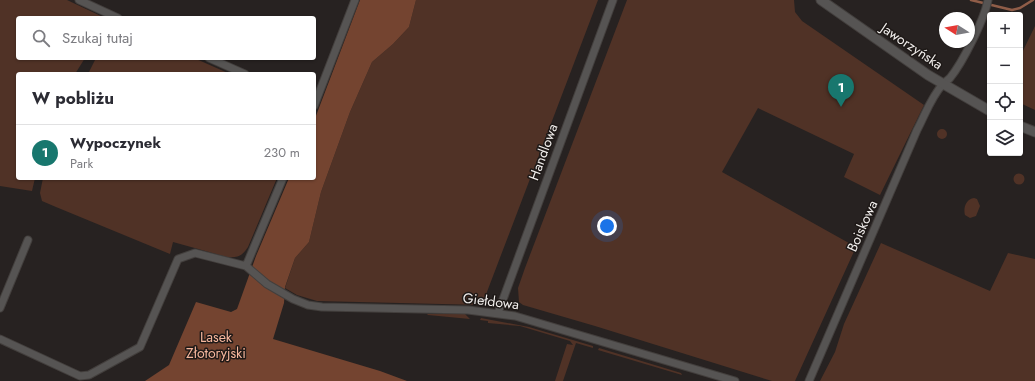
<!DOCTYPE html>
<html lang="pl">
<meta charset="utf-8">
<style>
body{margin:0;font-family:Jost,sans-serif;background:#f2f2f3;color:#2b2b33}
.controls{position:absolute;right:12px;top:12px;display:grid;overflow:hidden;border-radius:4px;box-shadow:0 1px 3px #0004}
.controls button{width:36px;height:36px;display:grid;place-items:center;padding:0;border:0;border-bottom:1px solid #e1e1e2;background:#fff;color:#2b2b33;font:20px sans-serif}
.compass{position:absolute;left:939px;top:12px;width:36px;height:36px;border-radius:50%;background:#fff;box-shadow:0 1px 3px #0004;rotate:281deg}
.you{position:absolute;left:607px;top:226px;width:14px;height:14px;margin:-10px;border:3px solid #fff;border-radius:50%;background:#1a73e8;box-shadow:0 0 0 6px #1a73e833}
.badge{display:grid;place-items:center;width:26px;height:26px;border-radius:50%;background:#18776e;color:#fff;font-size:13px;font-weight:700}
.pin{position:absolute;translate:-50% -33px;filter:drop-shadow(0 1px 2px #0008)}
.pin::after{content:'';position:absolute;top:21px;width:14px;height:12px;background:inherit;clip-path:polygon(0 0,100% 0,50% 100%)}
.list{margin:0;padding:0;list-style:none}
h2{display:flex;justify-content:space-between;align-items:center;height:52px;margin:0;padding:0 16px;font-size:17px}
h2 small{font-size:13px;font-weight:400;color:#7c7c81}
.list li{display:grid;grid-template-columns:26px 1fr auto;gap:12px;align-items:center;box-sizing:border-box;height:56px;padding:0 16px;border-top:1px solid #e1e1e2}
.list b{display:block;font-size:15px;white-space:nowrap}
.list p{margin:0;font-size:13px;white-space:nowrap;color:#7c7c81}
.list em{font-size:13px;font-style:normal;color:#7c7c81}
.icon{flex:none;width:22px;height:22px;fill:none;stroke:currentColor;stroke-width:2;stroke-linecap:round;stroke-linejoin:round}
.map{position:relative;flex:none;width:1035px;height:381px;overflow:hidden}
.search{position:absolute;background:#fff;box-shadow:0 1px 3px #0004;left:16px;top:16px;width:300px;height:44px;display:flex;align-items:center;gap:10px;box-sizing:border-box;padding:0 14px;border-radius:4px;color:#7c7c81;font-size:15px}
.panel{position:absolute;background:#fff;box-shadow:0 1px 3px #0004;left:16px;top:72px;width:300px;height:108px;border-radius:4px}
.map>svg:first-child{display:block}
</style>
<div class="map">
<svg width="1035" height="381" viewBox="0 0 1035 381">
<rect width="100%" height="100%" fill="#272221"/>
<path fill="#503226" d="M0,0H67L105,18H18V58H85L75,74H18V178H35L32,191L0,186Z
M416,0H598L482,305L317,301L297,295L285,288L295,258L309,242L321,192L350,112L372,62L393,44L409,27Z
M627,0H794L795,12L802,21L924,105L880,195L844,177L854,154L758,108L722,172L856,247L795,381H772L595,326L523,305L519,302L518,288L525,268Z
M1035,26V110L1020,103V57Z
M96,58H194L230,74H88Z
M937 134a5 5 0 1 1 10 0a5 5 0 1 1-10 0Z
M1013.5 179a5.5 5.5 0 1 1 11 0a5.5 5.5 0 1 1-11 0Z
M43,178H277L248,247C242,256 238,258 227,257L173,242L170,254L56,207L42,201L40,193Z
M974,198L977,199L980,206L976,216L970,218L965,215C963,208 966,199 974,198Z
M881,243L990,291L1008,253L1035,259V381H820L835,352L844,324Z
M427,314H465L470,319L428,315Z
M481,318L529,327L593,346V348L576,343L563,381H555L567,344L573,345L570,341L520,326L488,323V321L480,320Z
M599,348L681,373L682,375L598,350Z"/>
<path fill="#744430" d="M360,0H416L409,27L393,44L372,62L350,112L321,192L309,242L295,258L285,287L284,303L273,339L380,371L407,381H145L169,365L196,302L231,312L237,309L256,256L289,178H314V121Z"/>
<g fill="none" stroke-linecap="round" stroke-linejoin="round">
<path stroke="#905d48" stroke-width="2.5" d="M971,0L1012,10L1020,8L1033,0"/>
<defs>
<path id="minor" d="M79,0L118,18
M209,58L245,74
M314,106L355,0
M246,266L283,178
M0,308L28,240
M498,313L613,0
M0,339L80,376L89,375L140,347L178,259L195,253L246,266L267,284L293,299L308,305L322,307L468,310L515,316L735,381
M809,381L917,130C925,115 931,97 943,84C945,82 948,80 950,78C963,62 984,20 988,0"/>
<path id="tertiary" d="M821,0L928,75L990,111
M1020,126L1035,132"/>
</defs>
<use href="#minor" stroke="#433f3d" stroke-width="9"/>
<use href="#tertiary" stroke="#433f3d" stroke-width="11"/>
<use href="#minor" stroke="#565453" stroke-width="7"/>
<use href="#tertiary" stroke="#565453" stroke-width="9"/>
</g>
<g text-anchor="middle" stroke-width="3" stroke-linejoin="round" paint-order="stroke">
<g font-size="14" fill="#f1eeec" stroke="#1e1917">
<text transform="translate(912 46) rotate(34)" y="5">Jaworzyńska</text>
<text transform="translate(543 152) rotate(-70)" y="5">Handlowa</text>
<text transform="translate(862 226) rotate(-66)" y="5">Boiskowa</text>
<text transform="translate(491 301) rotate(7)" y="5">Giełdowa</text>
</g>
<g font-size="14" fill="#f7b79d" stroke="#1e1917">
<text x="216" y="342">Lasek<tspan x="216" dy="16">Złotoryjski</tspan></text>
</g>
</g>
</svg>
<div class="controls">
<button>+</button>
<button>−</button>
<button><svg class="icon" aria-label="locate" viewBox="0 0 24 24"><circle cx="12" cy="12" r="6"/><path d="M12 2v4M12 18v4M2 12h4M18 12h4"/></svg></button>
<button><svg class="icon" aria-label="layers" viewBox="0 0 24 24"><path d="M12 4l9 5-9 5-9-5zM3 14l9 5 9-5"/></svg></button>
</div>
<svg class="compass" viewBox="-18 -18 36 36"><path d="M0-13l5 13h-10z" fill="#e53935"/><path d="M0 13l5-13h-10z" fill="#7c7c81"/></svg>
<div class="you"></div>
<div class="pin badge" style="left:841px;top:107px">1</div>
<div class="search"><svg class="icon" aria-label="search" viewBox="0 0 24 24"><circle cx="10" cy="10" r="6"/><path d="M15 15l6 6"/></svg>Szukaj tutaj</div>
<section class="panel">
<h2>W pobliżu<small></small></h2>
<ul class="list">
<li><span class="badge">1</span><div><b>Wypoczynek</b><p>Park</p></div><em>230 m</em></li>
</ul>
</section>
</div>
